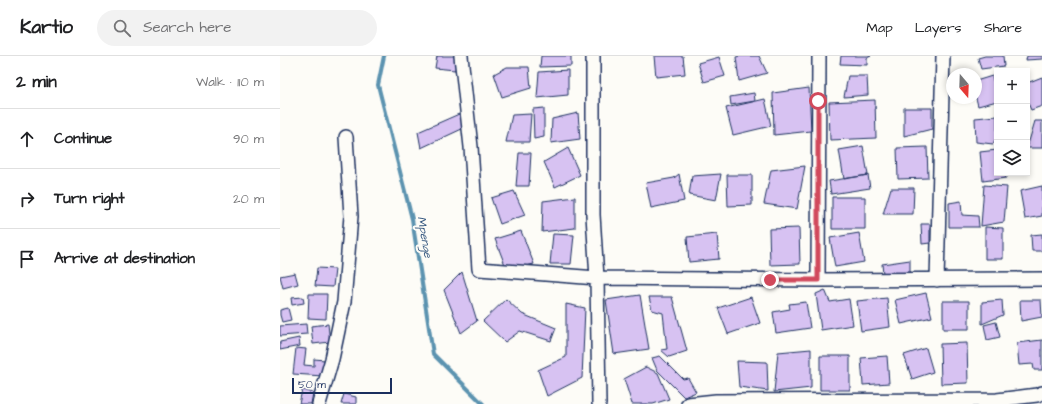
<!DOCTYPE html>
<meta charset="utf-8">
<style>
body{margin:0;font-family:"Architects Daughter",sans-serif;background:#f2f2f2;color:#202124}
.controls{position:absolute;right:12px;top:12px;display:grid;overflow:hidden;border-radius:0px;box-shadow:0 2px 6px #0003}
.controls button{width:36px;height:36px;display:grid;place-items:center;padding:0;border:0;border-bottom:1px solid #e0e0e0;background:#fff;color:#202124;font:20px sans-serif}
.compass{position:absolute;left:666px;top:12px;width:36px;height:36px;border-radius:50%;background:#fff;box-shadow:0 2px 6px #0003;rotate:161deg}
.scale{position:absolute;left:12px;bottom:10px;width:100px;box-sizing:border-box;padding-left:4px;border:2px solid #1b2f5e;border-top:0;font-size:11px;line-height:14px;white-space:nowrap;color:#1b2f5e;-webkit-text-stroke:3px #fdfcf7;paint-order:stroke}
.stop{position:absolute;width:12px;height:12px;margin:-9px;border:3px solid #d1495b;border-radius:50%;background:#fff}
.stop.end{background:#d1495b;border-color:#fff;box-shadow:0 1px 4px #0008}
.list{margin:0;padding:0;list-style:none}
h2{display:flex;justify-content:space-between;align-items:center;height:52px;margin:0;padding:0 16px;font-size:17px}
h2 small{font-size:13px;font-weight:400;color:#757577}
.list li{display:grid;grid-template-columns:26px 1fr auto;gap:12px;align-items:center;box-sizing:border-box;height:60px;padding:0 16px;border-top:1px solid #e0e0e0}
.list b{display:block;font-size:15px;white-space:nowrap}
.list em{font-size:13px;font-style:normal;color:#757577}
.icon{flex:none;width:22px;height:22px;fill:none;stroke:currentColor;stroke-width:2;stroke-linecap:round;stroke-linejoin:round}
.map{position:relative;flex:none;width:762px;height:348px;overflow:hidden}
header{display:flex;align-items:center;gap:24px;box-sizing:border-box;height:56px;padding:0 20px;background:#fff;border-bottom:1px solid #e0e0e0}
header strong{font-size:19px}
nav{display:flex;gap:22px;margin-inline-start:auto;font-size:14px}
.search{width:280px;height:36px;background:#f2f2f2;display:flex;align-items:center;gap:10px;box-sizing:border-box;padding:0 14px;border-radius:22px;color:#757577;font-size:15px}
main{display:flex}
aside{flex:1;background:#fff}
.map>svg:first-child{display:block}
</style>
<header>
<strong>Kartio</strong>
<div class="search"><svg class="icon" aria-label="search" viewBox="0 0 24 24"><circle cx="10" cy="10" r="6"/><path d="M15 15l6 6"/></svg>Search here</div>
<nav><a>Map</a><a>Layers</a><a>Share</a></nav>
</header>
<main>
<aside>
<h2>2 min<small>Walk · 110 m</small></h2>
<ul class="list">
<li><svg class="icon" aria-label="ahead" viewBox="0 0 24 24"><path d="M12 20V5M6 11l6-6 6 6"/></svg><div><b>Continue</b></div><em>90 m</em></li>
<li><svg class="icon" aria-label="right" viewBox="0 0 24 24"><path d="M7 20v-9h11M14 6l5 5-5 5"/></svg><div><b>Turn right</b></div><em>20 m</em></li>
<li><svg class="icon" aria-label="arrive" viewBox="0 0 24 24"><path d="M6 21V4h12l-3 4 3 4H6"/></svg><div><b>Arrive at destination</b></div></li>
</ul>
</aside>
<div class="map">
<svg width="762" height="348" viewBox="0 0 762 348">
<rect width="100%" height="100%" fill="#fdfcf7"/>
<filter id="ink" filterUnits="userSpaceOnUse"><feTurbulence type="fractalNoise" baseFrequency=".025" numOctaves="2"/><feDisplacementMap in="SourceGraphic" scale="8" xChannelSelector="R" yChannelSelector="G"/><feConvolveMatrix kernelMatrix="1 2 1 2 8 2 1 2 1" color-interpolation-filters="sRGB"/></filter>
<g filter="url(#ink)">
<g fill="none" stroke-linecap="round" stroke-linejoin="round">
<path stroke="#5c93b0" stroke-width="4" d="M104,0L98,29L132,163L153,298L203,348"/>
</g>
<path fill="#d7c2f2" stroke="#1b2f5e" d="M157,0H177L175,14L155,12Z
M261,0H291V10L260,11Z
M374,0H403L405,18L376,21Z
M460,0H479L487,17L459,25L456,1Z
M561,0H591L587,2V9L560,8Z
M705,0H723L724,10L701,13L698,2Z
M747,0H762V3L746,4Z
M439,1L445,20L424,26L418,7Z
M227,11H249L251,32L222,41L214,18Z
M288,14V39L257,42L259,16Z
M568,20H587L588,39L564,41Z
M712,20L717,39V45L698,50L696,42V25Z
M762,21V50L751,54L747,45V27Z
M529,32L531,75L494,79L493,37Z
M474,37L475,45L451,49L450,41Z
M485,43L491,70L453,79L446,52Z
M595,44L596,82L550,84L549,46Z
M264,52V81L254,83L253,53Z
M624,52H652V73L624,80Z
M298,57L300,83L271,87L272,63Z
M179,58L184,72L141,92L138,76Z
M251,58L249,86H226L232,59Z
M717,60V80L713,88L696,86L695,62Z
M755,65H762V92H747Z
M583,90L588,119L564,123L559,94Z
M647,91L648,122L618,123L617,92Z
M288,92L300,119L275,131L264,106Z
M717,94V117H725L726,122L703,125L700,96Z
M239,97H251L249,130H236Z
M525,110L517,153L484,148L491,114Z
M399,118L404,145L371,152L366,127L394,122Z
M441,118L436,144L409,139L412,120Z
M447,119H472V149L448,150Z
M588,119L590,132L551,138L549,125Z
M704,129L727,131L724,166L701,170Z
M762,130V160L745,163L740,135Z
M611,132H634L633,158H603Z
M234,135L245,159L220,168L211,142Z
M295,141V172L262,176L263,145Z
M552,141H585V173H552Z
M681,145L682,159L698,160L699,171H669V147Z
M641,168H650V187L642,188Z
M705,171L723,172V203H705Z
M519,172L520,208L490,209L489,173Z
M241,175L254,208L227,214L215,183Z
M579,177L584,206L555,211L550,182Z
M273,178L294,179L291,208H270Z
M437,178L439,203L409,206L407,181Z
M762,178V195H752L751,179Z
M630,204V216L603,218L602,208Z
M37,212L55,213L53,231L35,230Z
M182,216L197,265L181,277L164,234Z
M15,217L18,228L3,232L0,220Z
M545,234L550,246L569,243L573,269L541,274L536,238Z
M646,237L652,261L621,268L615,244Z
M29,238H47L46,263L28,262Z
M360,239L369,293L334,298L326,244Z
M23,241L24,247L12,249L11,242Z
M369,241H392L407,295L389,301L381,294L387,293L383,257L372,254Z
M471,241L480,267L448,278L438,252Z
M607,242L610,271L581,275L577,245Z
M226,243L242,258L276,272L271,285L240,275L225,286L203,265Z
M722,244L723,259L702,268V246Z
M740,244H761L762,261L741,265Z
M663,245H689V273H663Z
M526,246L530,272L496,277L493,256L510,253L509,248Z
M286,248L305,252L302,322L267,340L258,314L286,301Z
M8,252L11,264L2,266L0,259V254Z
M716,266L720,281L707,284L704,269Z
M26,268L27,278L0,280V270Z
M48,268L50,286L33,288L31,270Z
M19,282L20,290L0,294V286Z
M762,284V314H754L753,308L739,309L737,287Z
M687,287L688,327L661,328L660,288Z
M16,292L26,293L24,309L34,310V303L45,304L43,320L13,318Z
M646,292L653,316L632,323L624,299Z
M531,293V332L494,336L498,296Z
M380,300L403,323L408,322L416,336L404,341L377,314L372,302Z
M540,300H570V334H540Z
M607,300L609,327L583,329L581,302Z
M457,305L487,306L488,335L459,331Z
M366,311L378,317L389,343L373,348H352L344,323Z
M22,334L33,337L31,348H19Z
M64,338L76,341V348H61Z"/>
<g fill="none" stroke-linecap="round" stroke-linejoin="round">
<defs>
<path id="street" d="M181,0L191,91L199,213L317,222L538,224L762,223
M313,0V159L317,222L319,348
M538,224L539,0
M657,224L663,0
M39,348L52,303L64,246L71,160L66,81
M408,348L436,345L717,344L757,339L762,337"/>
</defs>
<use href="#street" stroke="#1b2f5e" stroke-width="16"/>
<use href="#street" stroke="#fdfcf7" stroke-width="13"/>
</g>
</g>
<g fill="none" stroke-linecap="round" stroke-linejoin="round" filter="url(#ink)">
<path stroke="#d1495b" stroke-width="5" d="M490,224H538V45"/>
</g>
<g text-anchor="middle" stroke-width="4" stroke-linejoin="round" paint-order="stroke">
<g font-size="12" font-style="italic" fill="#365880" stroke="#fdfcf7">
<text transform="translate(145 181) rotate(80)" y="4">Mpenge</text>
</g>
</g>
</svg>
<div class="controls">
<button>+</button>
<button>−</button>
<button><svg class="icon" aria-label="layers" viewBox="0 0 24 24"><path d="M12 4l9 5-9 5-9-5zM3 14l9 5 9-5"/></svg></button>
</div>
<svg class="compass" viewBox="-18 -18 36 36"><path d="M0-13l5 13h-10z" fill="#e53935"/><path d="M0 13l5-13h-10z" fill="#757577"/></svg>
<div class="scale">50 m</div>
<div class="stop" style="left:538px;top:45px"></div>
<div class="stop end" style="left:490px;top:224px"></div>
</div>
</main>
